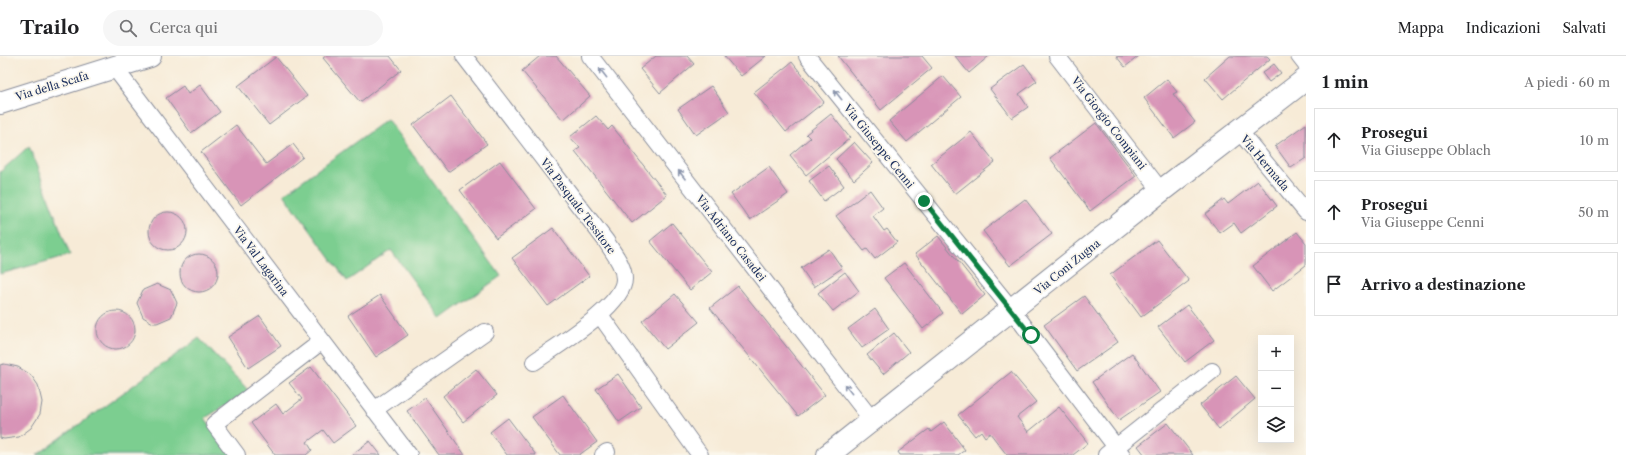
<!DOCTYPE html>
<html lang="it">
<meta charset="utf-8">
<style>
body{margin:0;font-family:"Libre Caslon Text",serif;background:#f6f6f6;color:#202124}
.controls{position:absolute;right:12px;bottom:12px;display:grid;overflow:hidden;border-radius:0px;box-shadow:0 4px 16px #0002}
.controls button{width:36px;height:36px;display:grid;place-items:center;padding:0;border:0;border-bottom:1px solid #e0e0e0;background:#fff;color:#202124;font:20px sans-serif}
.stop{position:absolute;width:12px;height:12px;margin:-9px;border:3px solid #0b8043;border-radius:50%;background:#fff}
.stop.end{background:#0b8043;border-color:#fff;box-shadow:0 1px 4px #0008}
.list{margin:0;padding:0;list-style:none}
h2{display:flex;justify-content:space-between;align-items:center;height:52px;margin:0;padding:0 16px;font-size:17px}
h2 small{font-size:13px;font-weight:400;color:#757577}
.list li{display:grid;grid-template-columns:26px 1fr auto;gap:12px;align-items:center;box-sizing:border-box;height:64px;margin:0 8px 8px;padding:0 8px;border:1px solid #e0e0e0;border-radius:0px}
.list b{display:block;font-size:15px;white-space:nowrap}
.list p{margin:0;font-size:13px;white-space:nowrap;color:#757577}
.list em{font-size:13px;font-style:normal;color:#757577}
.icon{flex:none;width:22px;height:22px;fill:none;stroke:currentColor;stroke-width:2;stroke-linecap:round;stroke-linejoin:round}
.map{position:relative;flex:none;width:1306px;height:399px;overflow:hidden}
header{display:flex;align-items:center;gap:24px;box-sizing:border-box;height:56px;padding:0 20px;background:#fff;border-bottom:1px solid #e0e0e0}
header strong{font-size:19px}
nav{display:flex;gap:22px;margin-inline-start:auto;font-size:14px}
.search{width:280px;height:36px;background:#f6f6f6;display:flex;align-items:center;gap:10px;box-sizing:border-box;padding:0 14px;border-radius:22px;color:#757577;font-size:15px}
main{display:flex}
aside{flex:1;background:#fff}
.map>svg:first-child{display:block}
</style>
<header>
<strong>Trailo</strong>
<div class="search"><svg class="icon" aria-label="search" viewBox="0 0 24 24"><circle cx="10" cy="10" r="6"/><path d="M15 15l6 6"/></svg>Cerca qui</div>
<nav><a>Mappa</a><a>Indicazioni</a><a>Salvati</a></nav>
</header>
<main>
<div class="map">
<svg width="1306" height="399" viewBox="0 0 1306 399">
<rect width="100%" height="100%" fill="#fbf7ec"/>
<filter id="ink" filterUnits="userSpaceOnUse"><feTurbulence type="fractalNoise" baseFrequency=".025" numOctaves="2"/><feDisplacementMap in="SourceGraphic" scale="8" xChannelSelector="R" yChannelSelector="G"/><feConvolveMatrix kernelMatrix="1 2 1 2 8 2 1 2 1" color-interpolation-filters="sRGB"/></filter>
<filter id="wash" filterUnits="userSpaceOnUse"><feTurbulence type="fractalNoise" baseFrequency=".012" numOctaves="4" result="noise"/><feDisplacementMap in="SourceGraphic" scale="16" xChannelSelector="R" yChannelSelector="G"/><feGaussianBlur stdDeviation="0.9" result="paint"/><feColorMatrix in="noise" values="0 0 0 0 0 0 0 0 0 0 0 0 0 0 0 0 0 1.4 0 .05"/><feComposite in="paint" operator="in"/></filter>
<g filter="url(#wash)">
<rect width="100%" height="100%" fill="#f7ebd7"/>
<path fill="#7cce90" stroke="#4c7e77" d="M387,63L501,220L441,263L391,194L347,225L284,138Z
M29,90L70,199L0,218V116Z
M199,282L249,335L205,362L232,399H37Z"/>
<g id="blocks">
<path fill="#d894b7" d="M326,0H390L401,14L360,46L323,2Z
M540,0H556L590,40L563,64L522,15Z
M656,0H687L694,8L660,37L640,13Z
M724,0H766L741,20Z
M838,0H922L932,12L881,54Z
M955,0H989L969,17Z
M1116,0H1139L1125,11Z
M1230,0H1267L1270,3L1223,43L1205,22Z
M276,1L307,40L269,69L238,30Z
M792,6L824,46L786,76L754,36Z
M1024,8L1037,25L1019,38L1028,51L1012,62L990,33Z
M1274,8L1281,17L1269,26L1262,17Z
M943,20L961,41L907,86L889,65Z
M1167,23L1177,36L1173,38L1195,66L1174,82L1144,42Z
M200,29L220,56L191,77L166,42L183,30L188,38Z
M711,30L729,56L696,79L678,53Z
M451,40L487,88L448,116L413,69Z
M831,58L850,82L806,119L790,99L810,82L806,78Z
M596,60L608,74L612,70L667,139L632,167L575,95L580,92L570,81Z
M1096,67L1136,120L1090,155L1050,102Z
M1306,68V102L1291,112L1275,90Z
M236,69L266,108L293,88L303,101L241,149L201,96Z
M971,76L995,106L955,138L931,108Z
M854,86L873,107L854,124L836,103Z
M500,105L536,153L496,182L460,134Z
M829,110L844,130L824,145L809,125Z
M769,111L788,138L750,164L731,138Z
M1258,125L1277,150L1241,177L1234,167L1220,177L1205,158L1224,143L1228,148Z
M870,134L883,152L873,160L884,175L887,173L897,186L875,203L867,193L864,195L836,160Z
M1025,143L1052,178L1010,210L983,175Z
M149 175a19 19 0 1 1 38 0a19 19 0 1 1-38 0Z
M672,167L712,216L690,234L650,185Z
M553,172L589,220L548,250L512,202Z
M1297,176L1306,187V209L1272,235L1253,210Z
M938,180L985,239L962,258L915,198Z
M1157,184L1189,225L1141,261L1110,219Z
M829,193L842,212L814,231L801,212Z
M180 217a19 19 0 1 1 38 0a19 19 0 1 1-38 0Z
M904,207L943,257L923,273L884,222Z
M845,216L859,235L833,255L818,237Z
M157,228L171,234L177,247L171,261L157,267H153L143,261L137,247L143,234Z
M738,230L825,339L798,360L710,252Z
M675,238L699,266L665,293L642,265Z
M380,239L408,279L376,301L348,260Z
M1084,240L1118,286L1077,315L1044,269Z
M1187,249L1214,284L1185,306L1158,271Z
M875,253L889,273L862,292L848,273Z
M97 274a19 19 0 1 1 38 0a19 19 0 1 1-38 0Z
M260,260L281,290L248,312L228,281Z
M894,277L909,296L883,318L867,299Z
M1132,297L1160,336L1119,364L1092,326Z
M4,308L18,311L31,319L38,329L42,346L40,358L31,372L19,381L4,383L0,382V309Z
M311,311L356,370L333,387L323,374L307,386L312,394L306,399H275L251,367L276,348L283,358L302,343L289,327Z
M476,313L497,339L463,366L443,340Z
M1011,316L1036,346L1017,361L1028,376L1059,351L1088,387L1073,399H1007L990,377L985,381L981,375L975,380L958,359Z
M618,318L641,351L619,366L596,333Z
M1236,320L1255,343L1219,373L1200,349Z
M563,339L597,386L579,399H560L532,361Z
M425,342L465,399H439L407,355Z
M508,362L536,399H507L490,376Z
M944,366L965,394L958,399H900L898,396L929,373L931,376Z
M1168,367L1193,399H1145L1138,390Z
M370,385L381,399H351Z"/>
</g>
</g>
<g filter="url(#ink)">
<use href="#blocks" fill-opacity="0" stroke="#898d9a" stroke-width="1"/>
<g fill="none" stroke-linecap="round" stroke-linejoin="round">
<defs>
<path id="street" d="M464,0L606,185C613,197 624,209 624,223C624,250 555,291 534,306
M590,0L872,364
M807,0L1012,254L1122,399
M1057,0L1161,135
M1299,0L1306,9
M114,11L409,399
M1240,76L1306,156
M600,259L700,399
M374,354L485,276
M237,399L214,368L322,285
M603,399L607,396
M1106,399L1212,315"/>
<path id="secondary" d="M0,47L150,0
M828,399L1161,135L1306,23"/>
</defs>
<use href="#street" stroke="#898d9a" stroke-width="18"/>
<use href="#secondary" stroke="#898d9a" stroke-width="24"/>
<use href="#street" stroke="#fff" stroke-width="16"/>
<use href="#secondary" stroke="#fff" stroke-width="22"/>
</g>
<defs><path id="oneway-shaft" d="M-6 0H5M1.5-3L5.5 0L1.5 3" fill="none" stroke-width="1.6" stroke-linecap="round" stroke-linejoin="round"/></defs>
<g stroke="#8d97ae">
<use href="#oneway-shaft" transform="translate(603 17) rotate(-128)"/>
<use href="#oneway-shaft" transform="translate(838 39) rotate(-129)"/>
<use href="#oneway-shaft" transform="translate(682 119) rotate(-128)"/>
<use href="#oneway-shaft" transform="translate(848 333) rotate(-128)"/>
</g>
</g>
<g fill="none" stroke-linecap="round" stroke-linejoin="round" filter="url(#ink)">
<path stroke="#0b8043" stroke-width="5" d="M924,145L1031,279"/>
</g>
<g text-anchor="middle" stroke-width="3.5" stroke-linejoin="round" paint-order="stroke">
<g font-size="11" fill="#1b2f5e" stroke="#fbf7ec">
<text transform="translate(52 30) rotate(-17)" y="4">Via della Scafa</text>
<text transform="translate(1109 67) rotate(52)" y="4">Via Giorgio Compiani</text>
<text transform="translate(879 90) rotate(51)" y="4">Via Giuseppe Cenni</text>
<text transform="translate(1265 107) rotate(50)" y="4">Via Hermada</text>
<text transform="translate(578 150) rotate(53)" y="4">Via Pasquale Tessitore</text>
<text transform="translate(731 182) rotate(52)" y="4">Via Adriano Casadei</text>
<text transform="translate(261 205) rotate(53)" y="4">Via Val Lagarina</text>
<text transform="translate(1067 211) rotate(-39)" y="4">Via Coni Zugna</text>
</g>
</g>
</svg>
<div class="controls">
<button>+</button>
<button>−</button>
<button><svg class="icon" aria-label="layers" viewBox="0 0 24 24"><path d="M12 4l9 5-9 5-9-5zM3 14l9 5 9-5"/></svg></button>
</div>
<div class="stop" style="left:1031px;top:279px"></div>
<div class="stop end" style="left:924px;top:145px"></div>
</div>
<aside>
<h2>1 min<small>A piedi · 60 m</small></h2>
<ul class="list">
<li><svg class="icon" aria-label="ahead" viewBox="0 0 24 24"><path d="M12 20V5M6 11l6-6 6 6"/></svg><div><b>Prosegui</b><p>Via Giuseppe Oblach</p></div><em>10 m</em></li>
<li><svg class="icon" aria-label="ahead" viewBox="0 0 24 24"><path d="M12 20V5M6 11l6-6 6 6"/></svg><div><b>Prosegui</b><p>Via Giuseppe Cenni</p></div><em>50 m</em></li>
<li><svg class="icon" aria-label="arrive" viewBox="0 0 24 24"><path d="M6 21V4h12l-3 4 3 4H6"/></svg><div><b>Arrivo a destinazione</b></div></li>
</ul>
</aside>
</main>
